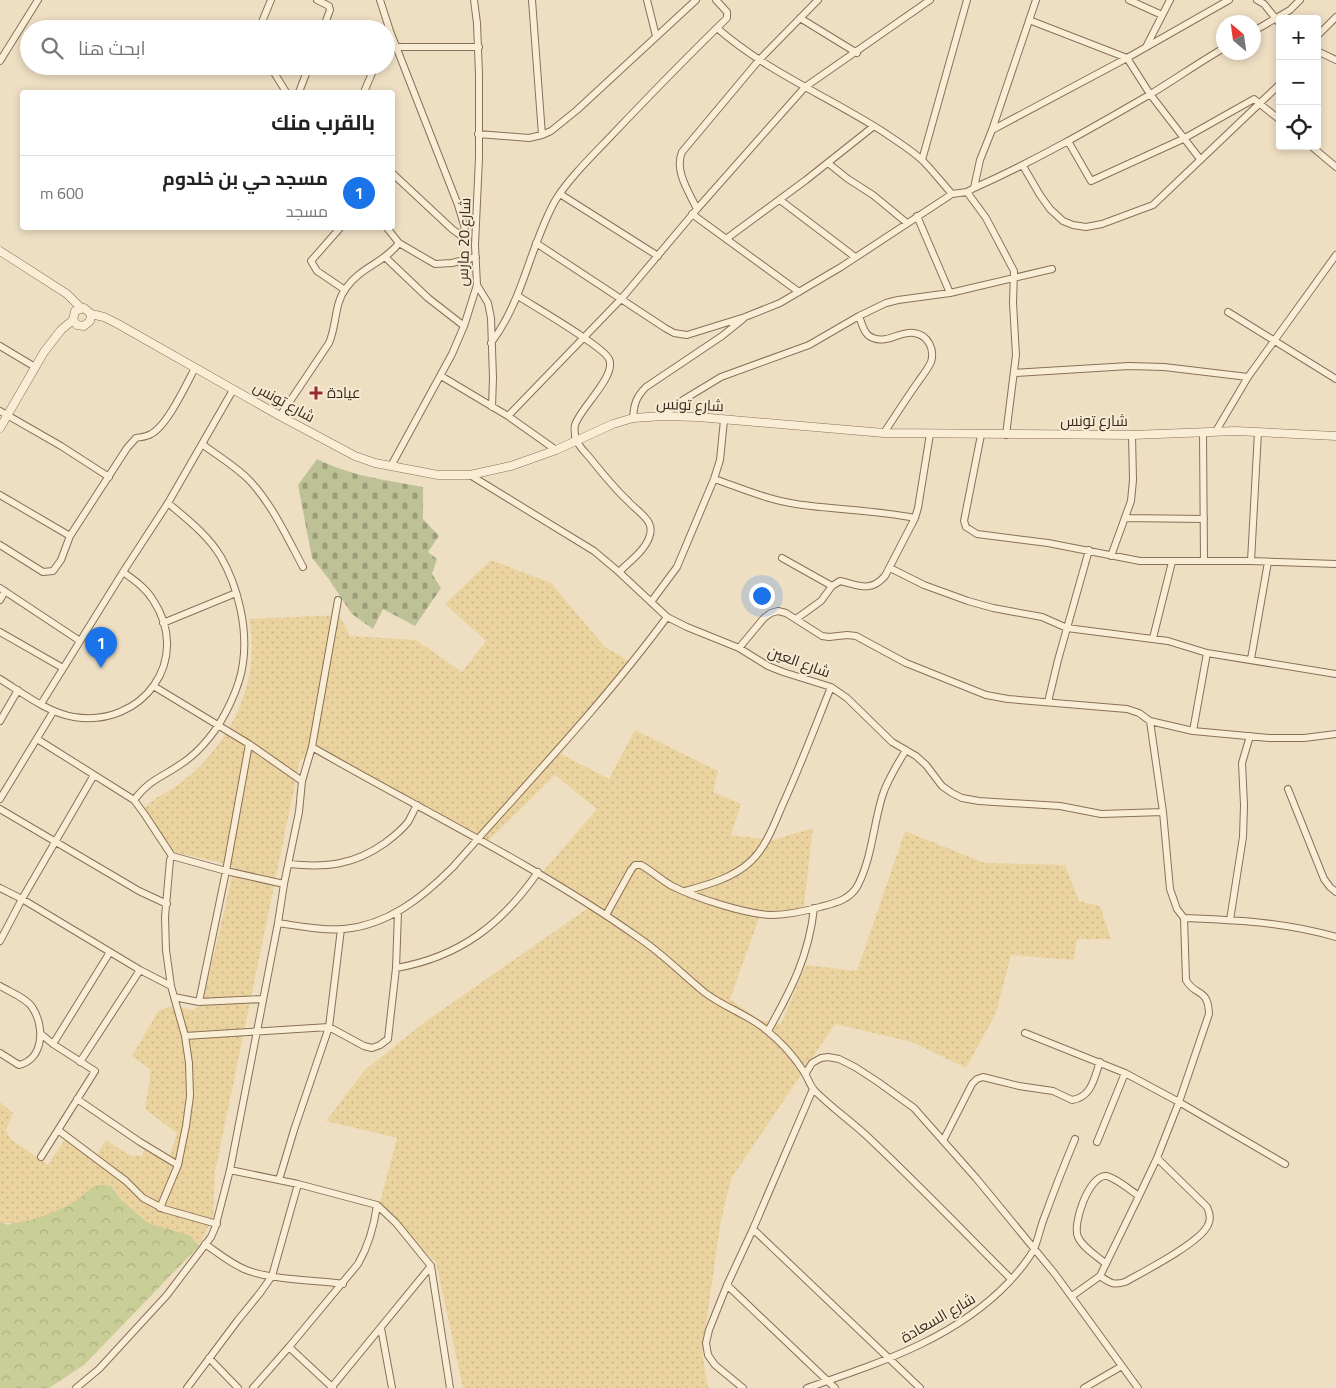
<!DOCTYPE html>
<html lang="ar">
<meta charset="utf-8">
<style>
body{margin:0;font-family:Georgia,Cairo,serif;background:#f6f6f6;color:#222;direction:rtl}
.controls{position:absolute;right:15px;top:15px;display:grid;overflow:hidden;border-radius:5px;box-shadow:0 2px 8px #0003}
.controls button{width:45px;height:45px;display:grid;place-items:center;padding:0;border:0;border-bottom:1px solid #e0e0e0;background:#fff;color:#222;font:25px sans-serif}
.compass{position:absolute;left:1216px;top:15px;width:45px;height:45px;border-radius:50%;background:#fff;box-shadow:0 2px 8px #0003;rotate:331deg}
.you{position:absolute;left:761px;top:595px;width:18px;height:18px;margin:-12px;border:4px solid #fff;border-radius:50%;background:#1a73e8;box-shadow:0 0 0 8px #1a73e833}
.badge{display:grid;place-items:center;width:32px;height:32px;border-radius:50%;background:#1a73e8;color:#fff;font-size:16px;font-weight:700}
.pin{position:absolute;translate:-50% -41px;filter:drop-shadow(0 1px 2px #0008)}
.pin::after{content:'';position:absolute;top:26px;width:18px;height:15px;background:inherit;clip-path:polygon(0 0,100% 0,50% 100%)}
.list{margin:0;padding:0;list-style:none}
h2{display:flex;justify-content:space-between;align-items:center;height:65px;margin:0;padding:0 20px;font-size:21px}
h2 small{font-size:16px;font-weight:400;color:#767676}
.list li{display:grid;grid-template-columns:32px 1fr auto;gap:15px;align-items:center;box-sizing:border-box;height:75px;padding:0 20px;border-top:1px solid #e0e0e0}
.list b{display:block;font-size:19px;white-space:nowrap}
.list p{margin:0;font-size:16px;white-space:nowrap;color:#767676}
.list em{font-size:16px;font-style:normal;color:#767676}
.icon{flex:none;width:28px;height:28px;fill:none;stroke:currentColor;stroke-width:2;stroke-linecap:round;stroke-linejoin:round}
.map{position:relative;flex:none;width:1336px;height:1388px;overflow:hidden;direction:ltr}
.search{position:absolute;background:#fff;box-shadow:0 2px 8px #0003;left:20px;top:20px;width:375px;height:55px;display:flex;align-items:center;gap:12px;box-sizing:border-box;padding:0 18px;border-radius:28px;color:#767676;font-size:19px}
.panel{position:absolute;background:#fff;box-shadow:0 2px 8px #0003;left:20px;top:90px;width:375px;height:140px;border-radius:5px;direction:rtl}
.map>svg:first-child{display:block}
</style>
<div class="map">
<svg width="1336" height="1388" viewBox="0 0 1336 1388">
<defs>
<pattern id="forest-crowns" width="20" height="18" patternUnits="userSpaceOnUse" patternTransform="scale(1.25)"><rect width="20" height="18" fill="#c9cd96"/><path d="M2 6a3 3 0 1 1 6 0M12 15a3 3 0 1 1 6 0" fill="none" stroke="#adb081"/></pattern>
<pattern id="sand-dots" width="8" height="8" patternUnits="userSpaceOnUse" patternTransform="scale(1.25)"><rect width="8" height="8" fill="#ebd39f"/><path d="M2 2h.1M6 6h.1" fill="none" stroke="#cab588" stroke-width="1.8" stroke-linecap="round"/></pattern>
<pattern id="cemetery-stones" width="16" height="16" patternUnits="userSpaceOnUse" patternTransform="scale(1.25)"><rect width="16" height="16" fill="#bec196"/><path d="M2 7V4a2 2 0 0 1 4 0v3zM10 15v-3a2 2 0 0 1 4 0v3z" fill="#9b9d7a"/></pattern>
</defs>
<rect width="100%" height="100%" fill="#eedfc3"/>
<path fill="url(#forest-crowns)" d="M99,1183L111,1186L121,1200L191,1236L199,1246L84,1365L49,1388H0V1222L8,1225L76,1200L87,1190Z"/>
<path fill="url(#sand-dots)" d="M491,560L551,583L605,647L632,663L561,754L609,779L635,730L718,771L713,792L741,804L731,835L773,840L813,828L803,914L759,918L730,999L759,1020L781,1024L806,965L857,971L905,831L985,863L1065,865L1079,901L1100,906L1111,939H1077L1074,960L1011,955L996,1013L966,1068L912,1042L835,1024L731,1179L721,1220L702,1352L708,1388H463L436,1262L378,1210L397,1138L326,1121L365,1070L425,1022L591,906L539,876L597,809L555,775L485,844L322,750L300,760L215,1172L213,1216L199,1246L191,1236L148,1223L121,1200L111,1186C91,1182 91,1190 77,1200C61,1211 19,1228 0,1222V1102L13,1113L6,1130L11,1139L48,1165L67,1136L96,1157L106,1140L129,1155L142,1156L145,1148L169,1159L177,1133L145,1109L151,1070L132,1056L159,1010L174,1006L193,1010L202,1005L234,868L228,864L172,852L144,809C155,796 169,792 182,782C230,745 262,681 249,619L339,615L350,636L416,640L462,672L486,641L445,604Z"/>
<path fill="url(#cemetery-stones)" d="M317,459C350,476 386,480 423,487V519L439,536L428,552L437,559L432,574L441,588L415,626L383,609L373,629L352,614L328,578L312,558L298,485Z"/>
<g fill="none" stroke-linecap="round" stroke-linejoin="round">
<defs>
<path id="minor" d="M317,0L329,6L330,10L323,29
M380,0L390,31L458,205L464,225L466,239
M532,0L542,135
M647,0L656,36
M1129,0L1162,15
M1257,0L1264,4L1280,24
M800,18L857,53
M1029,20L1127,58L1150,94L1200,159
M717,28C766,71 827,96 882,131C895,140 910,149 922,160C933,171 942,183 952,194
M259,29L271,0
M1254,31L1290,10L1300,0
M1317,36L1336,17
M396,47H479
M1146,47L1170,0
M1317,51L1336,60
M0,61L38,0
M270,66L286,92
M299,92L309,66
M364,92L375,66
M992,130L1127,58L1229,0
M478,134L529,138L542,135L551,131L577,110L696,0
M1068,141L1091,181L1183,139L1254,99L1280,120
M1311,146L1336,167
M922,160L967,0
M828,163L848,179L873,195L907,223
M1023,166L1040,195L1050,209L1063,221L1073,225L1086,227L1102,224L1153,205L1280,84
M392,173L452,229L467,240
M974,188C1035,161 1092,128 1149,95C1174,80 1198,63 1224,48
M967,192L986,218L1014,271L1013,303L1016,355L1006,435
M560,194L658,256
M780,200L855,257
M697,209C689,192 674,171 682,152L759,60L818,0
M692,214L799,292
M917,216L950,293
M340,228L311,261L317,271L345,290
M387,228L399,243L435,264L452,263L476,257
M726,239L806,180L874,126
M536,243L665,328L674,333L687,335L745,317L780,303L841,267L952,194L967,192L974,188L980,160L992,130L1036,0
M385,257L428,298L464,326
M477,285L488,303L491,318L493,378L492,407
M518,296C533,306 603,346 609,359C617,376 580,408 575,425C574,428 575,433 575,436C576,444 585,452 590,458C602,473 614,488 628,501C634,508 645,515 649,523C651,527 651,533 649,538C644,551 629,562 619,572
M1228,312L1336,379
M859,316C862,324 864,335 873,338C887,344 900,331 914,333C928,335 935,349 931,362C928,369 922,376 918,382C906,399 895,416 884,433
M491,343C524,299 529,248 555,201C568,179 594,154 612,135C650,95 688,56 727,18V12L716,0
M0,346L35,367
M1014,373L1129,366L1164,367L1248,377
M441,376L508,416L622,298L697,209L805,87L930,0
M0,411L61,446L109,477
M280,416L329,343C337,325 334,304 346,288C362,266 384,263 399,243
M508,416L556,450
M663,416L683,400L721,377L809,345L859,316L886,303L898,300L950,293L1052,269
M633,418C634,404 636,397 646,387L722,336L743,319
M1216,431L1248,377L1336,255
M1203,432L1204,561
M981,435L964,521L966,527L977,534L1048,543L1140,561H1251L1336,564
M202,444C218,456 235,466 248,479C271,502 288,539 303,567
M391,466L452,354L464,326L477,285L475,245L479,158V75L477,23L474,0
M470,475L594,551L619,572L667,617L687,627L739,648L768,666L783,672L831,687L847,698L892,742L916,756L926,765L942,786L952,793L962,798L979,801L1060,806L1101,814L1163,812
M714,479C741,488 768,500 796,504C835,510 875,510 915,518
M0,495L70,536
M1125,518L1204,519
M0,545L43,572L53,571L61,560L70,536L127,448L136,438C141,437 146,437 151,434C167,426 186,385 195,368
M1111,556L1131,501L1133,480L1132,435
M782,558L832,586
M1251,561L1258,432
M890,568L924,585L968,601L993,608L1042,617L1067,628L1168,641L1207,653L1336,674
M0,588L80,641
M0,600L5,591
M651,602L677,567L714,479L720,460L724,420
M796,619L821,601L832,586L840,581C859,585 870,593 885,576L915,518L918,508L930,434
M163,623L236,593
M0,632L63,668
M1153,638L1172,562
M739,648L764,618L771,613L778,611L786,613L822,636L829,637L847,635L856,636L906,663L986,695L1008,699L1127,709L1139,713L1150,721L1193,731L1269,738H1304L1336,734
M1251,659L1268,562
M0,679C21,692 48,713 74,717C142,728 193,660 153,600C146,588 134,580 123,572
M155,687L249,744L302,781
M1048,702L1058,660L1089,550
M41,704L123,572L168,503L233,390
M0,721L18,690
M1193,731L1207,653
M37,739L134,800L145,815L172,856L226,871L284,884
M312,747C421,810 536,865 639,938C663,954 682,974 704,992C723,1007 747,1014 765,1029C780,1041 794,1056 804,1072C808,1078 810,1086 815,1091C832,1108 852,1122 869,1138C918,1184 964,1232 1011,1279
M1288,789L1324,879L1330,887L1336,892
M0,799L53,712
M134,800C150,779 161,778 181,764C192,757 201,748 209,738C224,720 240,687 243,663C248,628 238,587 221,557C208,535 187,519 168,503
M0,809L139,891L167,904
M289,864C326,868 354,865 385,843C393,837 402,830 408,822C411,817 414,810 417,805
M0,888L22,899L140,970L171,986
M685,891C707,885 733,878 750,862C765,849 774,825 782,806C800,767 815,727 831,687
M606,915L631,870L635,865H641C652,871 661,880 672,886C696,898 745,914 771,915C787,915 805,911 820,907C835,903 850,900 858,885C872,857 873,827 882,797C887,780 897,765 906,750
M1184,918C1236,920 1285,922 1336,937
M1230,920L1243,837L1244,805L1242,763L1250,736
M278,923C299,926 323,931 344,929C388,925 422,898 453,867C525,785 602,705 667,617
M0,941L22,899L94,775
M396,968C460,957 502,924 538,872
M0,986C10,992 26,998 32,1007C45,1026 44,1059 19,1065L0,1053
M174,997L199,1002L263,999
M199,1002L226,871L249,744
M768,1031C791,990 809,956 814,908
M1025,1033L1125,1073L1179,1102L1285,1164
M185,1036L329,1027L364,1046L372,1048L380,1045L388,1039L396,968L398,912
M53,1044L110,952
M80,1062L140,970
M806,1073L812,1063L821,1058L828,1057L839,1059L855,1067L878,1082L914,1108L976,1178L1055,1274L1138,1388
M77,1099L140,1142L178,1165
M58,1130L126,1181L143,1198L164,1209L217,1224
M943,1141L972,1084L977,1079L983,1077L1019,1086L1053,1091L1072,1100C1092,1097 1094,1078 1100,1062
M1097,1142L1125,1073
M41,1157L95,1071L53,1044L41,1034
M230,1170L298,1184L377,1205L396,1223L431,1266L450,1388
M279,1180L294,1130L329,1027L341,929
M160,1208L178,1165L186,1126L190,1096L189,1063L185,1036L171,986L166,950L165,917L170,860L172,856
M753,1229L920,1388
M205,1244C218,1253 230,1263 244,1269C269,1280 315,1280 343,1284
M1106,1264C1097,1256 1083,1248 1078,1237C1072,1224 1089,1175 1106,1176C1115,1177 1131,1191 1139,1196
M1100,1276C1109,1282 1113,1286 1125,1282C1143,1272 1200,1243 1208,1225C1211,1219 1210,1213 1207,1207L1157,1158
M727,1285L835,1388
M1072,1296L1100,1276L1139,1196L1157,1158L1179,1102L1209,1014C1208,987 1195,997 1186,980L1184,918L1177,909L1170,889L1163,812L1150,721
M381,1328L392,1388
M289,1347L333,1388
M209,1358L238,1388
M76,1388L99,1369L167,1295L211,1237L215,1228L230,1170L278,923L284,884L299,812L302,781L312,747L338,600
M187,1388L238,1320L260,1293L272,1276L298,1184
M253,1388L289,1347L358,1264C369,1245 374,1227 377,1205
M331,1388L431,1266
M743,1388L715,1365L708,1355L706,1343L709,1330L727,1285L753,1229L813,1089
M807,1388C879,1363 955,1339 1009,1282C1018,1272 1028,1261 1034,1249C1039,1237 1041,1224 1046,1213C1055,1188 1065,1163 1075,1139
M1084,1388L1122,1366"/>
<path id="tertiary" d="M0,251L67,294L81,308
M91,314L104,317L118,324L280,416L355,456L375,463L438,475H470L511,466L556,450L613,424L633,418L663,416L698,417L884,433L1132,435L1236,431L1336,436
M0,428L44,352L61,330L73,320L75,311L84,308L91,314L90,321L84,326L77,325L73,320"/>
</defs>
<use href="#minor" stroke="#897059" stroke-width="8"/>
<use href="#tertiary" stroke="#897059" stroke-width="9"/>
<use href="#minor" stroke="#f9edd6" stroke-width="6"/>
<use href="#tertiary" stroke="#f9edd6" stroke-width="8"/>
</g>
<path fill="#98292f" stroke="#f6ead2" stroke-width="2" d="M313.5 385.5h5v5h5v5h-5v5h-5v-5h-5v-5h5z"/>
<g text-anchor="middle" stroke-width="4" stroke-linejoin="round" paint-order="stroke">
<g font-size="15" fill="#38291e" stroke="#f6ead2">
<text transform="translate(464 242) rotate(-88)" y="5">شارع 20 مارس</text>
<text transform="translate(284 402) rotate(29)" y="5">شارع تونس</text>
<text transform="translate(690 405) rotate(2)" y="5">شارع تونس</text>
<text x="1094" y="426">شارع تونس</text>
<text transform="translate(799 662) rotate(20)" y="5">شارع العين</text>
<text transform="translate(938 1318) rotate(-30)" y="5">شارع السعادة</text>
</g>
<g font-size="15" fill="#38291e" stroke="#f6ead2" text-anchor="start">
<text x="327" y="398">عيادة</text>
</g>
</g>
</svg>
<div class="controls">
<button>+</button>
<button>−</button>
<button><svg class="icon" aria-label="locate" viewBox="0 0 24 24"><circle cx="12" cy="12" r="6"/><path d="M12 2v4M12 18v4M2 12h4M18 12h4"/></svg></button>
</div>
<svg class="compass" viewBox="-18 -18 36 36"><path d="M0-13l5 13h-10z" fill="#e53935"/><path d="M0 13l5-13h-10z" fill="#767676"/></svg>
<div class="you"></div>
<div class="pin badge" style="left:101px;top:668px">1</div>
<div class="search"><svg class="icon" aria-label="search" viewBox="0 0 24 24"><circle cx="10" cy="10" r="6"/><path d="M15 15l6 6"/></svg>ابحث هنا</div>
<section class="panel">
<h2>بالقرب منك<small></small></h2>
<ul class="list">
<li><span class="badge">1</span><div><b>مسجد حي بن خلدوم</b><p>مسجد</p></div><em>600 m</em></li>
</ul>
</section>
</div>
